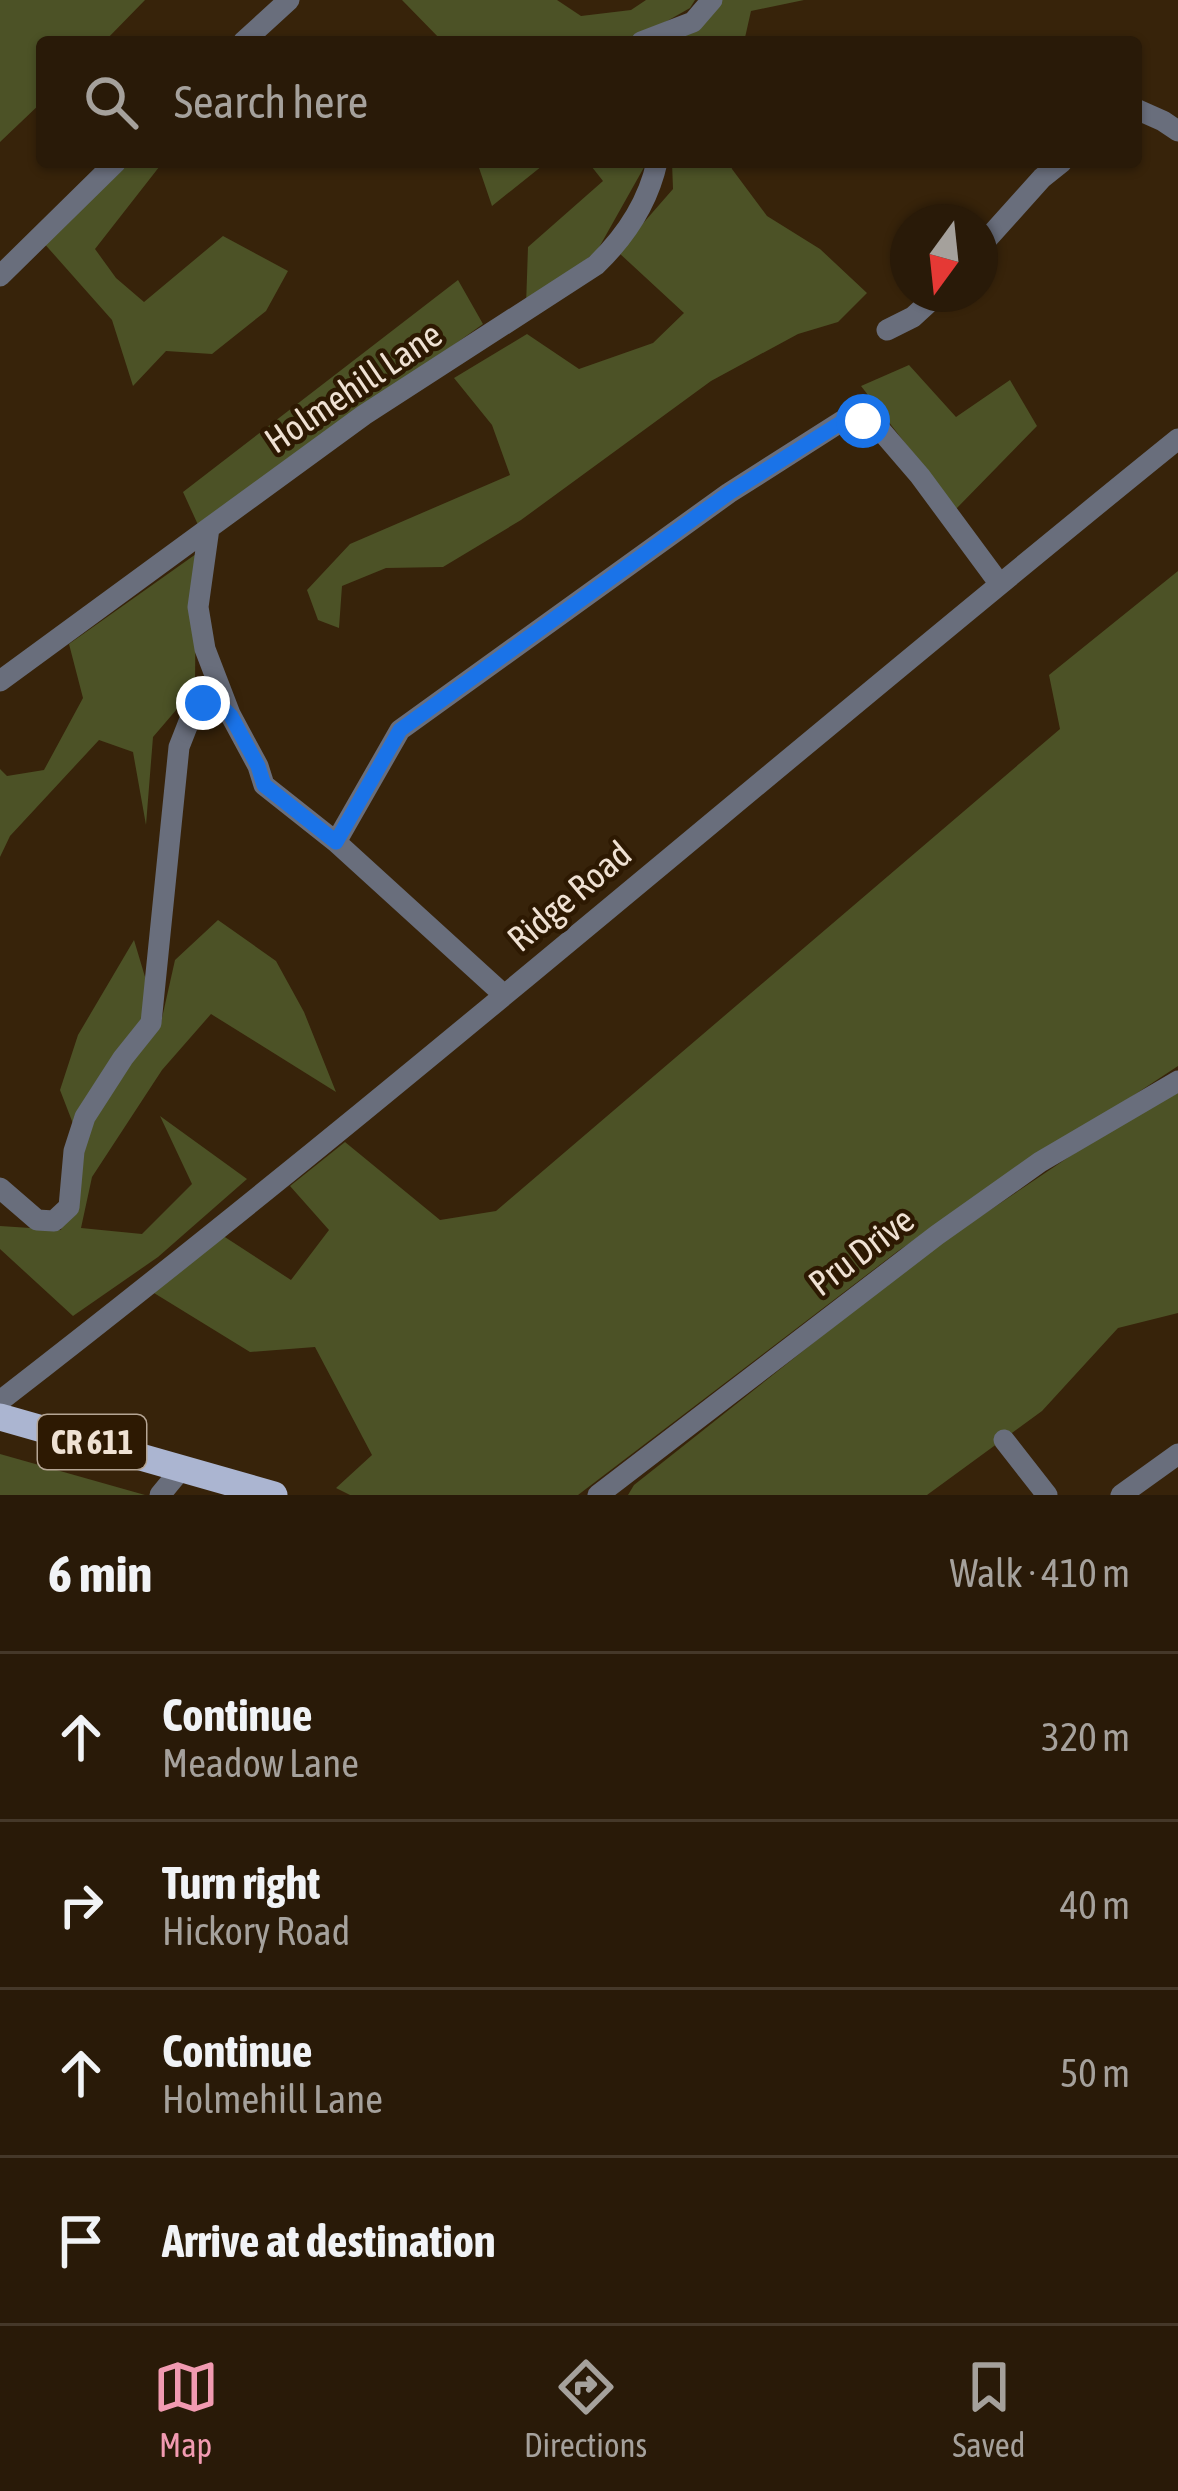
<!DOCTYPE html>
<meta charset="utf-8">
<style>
body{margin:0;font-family:"Asap Condensed",sans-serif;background:#352716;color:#f1f3f6}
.compass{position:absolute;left:890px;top:204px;width:108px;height:108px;border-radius:50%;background:#291a08;box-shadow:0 3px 9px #0004;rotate:195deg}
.stop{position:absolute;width:36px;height:36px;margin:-27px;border:9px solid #1a73e8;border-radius:50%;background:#fff}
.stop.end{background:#1a73e8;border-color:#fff;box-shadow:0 3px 12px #0008}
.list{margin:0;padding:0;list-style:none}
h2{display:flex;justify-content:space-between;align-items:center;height:156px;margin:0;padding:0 48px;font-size:51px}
h2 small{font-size:39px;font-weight:400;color:#a5a19c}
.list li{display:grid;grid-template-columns:78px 1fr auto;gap:36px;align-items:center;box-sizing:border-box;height:168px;padding:0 48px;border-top:3px solid #453829}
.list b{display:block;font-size:45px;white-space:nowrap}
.list p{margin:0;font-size:39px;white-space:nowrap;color:#a5a19c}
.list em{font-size:39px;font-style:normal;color:#a5a19c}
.icon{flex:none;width:66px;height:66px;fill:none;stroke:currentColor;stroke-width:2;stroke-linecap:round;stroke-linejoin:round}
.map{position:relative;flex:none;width:1178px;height:1495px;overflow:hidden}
.search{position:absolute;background:#291a08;box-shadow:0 3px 9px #0004;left:36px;right:36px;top:36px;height:132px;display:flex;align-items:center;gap:30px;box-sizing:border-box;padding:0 42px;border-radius:12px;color:#a5a19c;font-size:45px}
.sheet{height:828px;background:#291a08}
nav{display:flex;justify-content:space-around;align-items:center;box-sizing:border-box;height:168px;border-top:3px solid #453829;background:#291a08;font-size:33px;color:#a5a19c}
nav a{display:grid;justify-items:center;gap:6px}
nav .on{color:#f19ab1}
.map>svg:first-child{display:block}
</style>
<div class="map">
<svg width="1178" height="1495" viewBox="0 0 1178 1495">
<rect width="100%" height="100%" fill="#37230a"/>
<path fill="#4c5226" d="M0,0H145L104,42H42V102L0,142Z
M402,0H557L581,16L631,10L646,0H695L690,8L630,42H443Z
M722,0H804L751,11L744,42H673L701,25Z
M129,162H163L95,249L116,278L144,302L223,236L288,271L266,311L212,354L166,351L133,386L112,320L42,241Z
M477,162H547L492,206Z
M588,162H647L597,251L526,306L528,247L603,181Z
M672,162H730L732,169L767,216L820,249L867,293L838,322L798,334L711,381L521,520L443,567L386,568L342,586L339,628L318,620L307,590L350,544L510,475L492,425L454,378L527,334L579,369L653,343L684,313L618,252L673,189Z
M458,280L483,324L199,527L183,492Z
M909,365L956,417L1010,380L1037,426L956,509L861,386Z
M196,554L195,688L153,737L146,825L133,752L99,740L10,836L0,857V769L7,776L44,770L83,698L69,644Z
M1178,571V1066L898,1251L578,1495H350L336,1488L372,1455L315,1347L250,1352L141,1285L211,1228L291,1280L329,1230L290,1186L345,1142L440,1220L496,1211L1060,729L1049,675Z
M218,920L276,961L304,1012L336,1092L211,1014L162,1070L92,1177L81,1228L142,1234L192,1184L160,1116L247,1179L158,1257L73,1316L0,1249V1226L61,1230L84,1152L60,1090L78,1035L134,940L160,1027L175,960Z
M1178,1090V1313L1118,1328L1042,1411L927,1495H628L634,1485L929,1251L1109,1130Z
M0,1454L145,1495H0Z"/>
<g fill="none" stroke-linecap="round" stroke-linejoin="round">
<path stroke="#696e7c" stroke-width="21" d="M243,42L289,0
M641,42L693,22L712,0
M1136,109L1163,121L1178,131
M980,247L1042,178L1062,162
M0,276L116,162
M887,330L913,317L938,294
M0,681L209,528
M336,842L400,730L729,493L842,421H863L877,426L920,476L999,583
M503,994L336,842L264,785L258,766L230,714L205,649L198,607L209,528L364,415L596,265C626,236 648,203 657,162
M0,1188L37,1220L54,1221L69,1207L74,1151L85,1117L123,1058L151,1023L179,747L190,719L204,703L220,705L231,716
M0,1401C401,1091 784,757 1178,439
M1004,1440L1047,1495
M160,1495L183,1467
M598,1495L937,1235L1040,1162L1178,1081
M1121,1495L1178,1454"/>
<path stroke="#abb5d1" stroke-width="27" d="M0,1417L274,1495"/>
</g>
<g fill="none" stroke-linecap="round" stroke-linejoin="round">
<path stroke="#1a73e8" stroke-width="15" d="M203,703L220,705L231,716L258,766L264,785L336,842L400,730L729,493L842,422L863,421"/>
</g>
<g text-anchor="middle" stroke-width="9" stroke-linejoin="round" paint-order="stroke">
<rect fill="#2d1902" stroke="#b5a594" stroke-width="3" x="38" y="1415" width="108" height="54" rx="9"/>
<g font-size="33" font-weight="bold" fill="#efe1d3">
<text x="92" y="1454">CR 611</text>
</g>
<g font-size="36" fill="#efe1d3" stroke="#2d1902">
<text transform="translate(353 387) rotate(-34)" y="13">Holmehill Lane</text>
<text transform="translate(569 896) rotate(-40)" y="13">Ridge Road</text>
<text transform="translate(861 1251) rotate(-37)" y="13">Pru Drive</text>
</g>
</g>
</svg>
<svg class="compass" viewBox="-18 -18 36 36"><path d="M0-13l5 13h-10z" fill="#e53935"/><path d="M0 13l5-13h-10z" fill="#a5a19c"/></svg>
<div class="stop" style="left:863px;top:421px"></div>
<div class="stop end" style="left:203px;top:703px"></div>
<div class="search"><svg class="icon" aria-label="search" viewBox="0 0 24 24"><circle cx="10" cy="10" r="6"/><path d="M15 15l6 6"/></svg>Search here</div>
</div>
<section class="sheet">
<h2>6 min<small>Walk · 410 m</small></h2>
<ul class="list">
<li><svg class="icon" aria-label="ahead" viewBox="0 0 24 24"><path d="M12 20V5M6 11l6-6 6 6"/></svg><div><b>Continue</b><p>Meadow Lane</p></div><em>320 m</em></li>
<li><svg class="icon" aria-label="right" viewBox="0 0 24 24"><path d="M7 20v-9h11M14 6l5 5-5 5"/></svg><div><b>Turn right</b><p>Hickory Road</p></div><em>40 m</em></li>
<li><svg class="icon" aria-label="ahead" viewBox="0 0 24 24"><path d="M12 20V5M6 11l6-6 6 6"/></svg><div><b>Continue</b><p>Holmehill Lane</p></div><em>50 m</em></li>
<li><svg class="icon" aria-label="arrive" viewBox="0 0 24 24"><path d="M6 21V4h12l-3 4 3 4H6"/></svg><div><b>Arrive at destination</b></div></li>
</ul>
</section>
<nav>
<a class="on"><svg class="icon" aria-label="map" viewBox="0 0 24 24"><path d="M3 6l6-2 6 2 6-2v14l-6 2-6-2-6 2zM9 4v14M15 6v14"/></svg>Map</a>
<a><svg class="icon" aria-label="directions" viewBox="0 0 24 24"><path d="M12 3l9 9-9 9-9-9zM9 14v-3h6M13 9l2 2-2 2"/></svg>Directions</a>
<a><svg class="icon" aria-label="saved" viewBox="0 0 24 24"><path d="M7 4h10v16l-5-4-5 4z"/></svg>Saved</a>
</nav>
